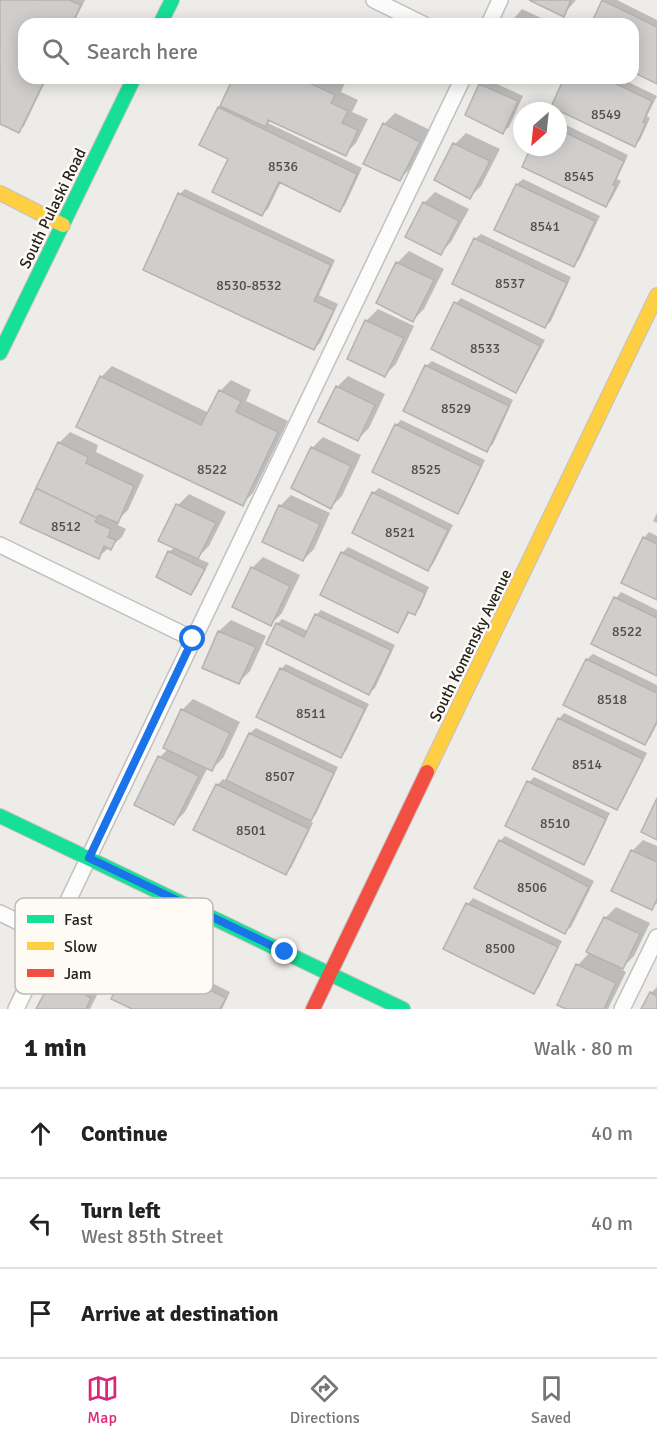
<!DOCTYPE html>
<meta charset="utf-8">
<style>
body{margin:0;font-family:Signika,sans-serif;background:#f2f2f2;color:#222}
.compass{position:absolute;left:513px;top:102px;width:54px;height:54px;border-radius:50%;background:#fff;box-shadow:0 3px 15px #0003;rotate:207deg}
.stop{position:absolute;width:18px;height:18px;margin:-14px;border:4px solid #1a73e8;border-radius:50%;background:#fff}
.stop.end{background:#1a73e8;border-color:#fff;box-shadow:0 2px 6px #0008}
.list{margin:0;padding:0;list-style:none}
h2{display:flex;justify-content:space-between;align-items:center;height:78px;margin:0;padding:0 24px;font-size:26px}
h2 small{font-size:20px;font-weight:400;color:#767676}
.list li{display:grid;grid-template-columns:39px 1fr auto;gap:18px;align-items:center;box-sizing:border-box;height:90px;padding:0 24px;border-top:2px solid #e0e0e0}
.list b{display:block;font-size:22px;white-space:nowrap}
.list p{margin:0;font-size:20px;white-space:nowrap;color:#767676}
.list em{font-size:20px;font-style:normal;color:#767676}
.icon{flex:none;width:33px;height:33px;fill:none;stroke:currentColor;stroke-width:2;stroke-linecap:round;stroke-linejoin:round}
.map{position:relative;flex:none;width:657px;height:1009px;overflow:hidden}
.search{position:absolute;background:#fff;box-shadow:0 3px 15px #0003;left:18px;right:18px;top:18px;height:66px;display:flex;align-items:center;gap:15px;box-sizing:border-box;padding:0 21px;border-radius:18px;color:#767676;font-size:22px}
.sheet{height:348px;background:#fff}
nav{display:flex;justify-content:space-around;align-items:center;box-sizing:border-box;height:84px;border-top:2px solid #e0e0e0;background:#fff;font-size:16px;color:#767676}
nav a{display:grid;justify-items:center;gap:3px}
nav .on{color:#db2777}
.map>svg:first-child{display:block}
</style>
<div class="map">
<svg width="657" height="1009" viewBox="0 0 657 1009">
<rect width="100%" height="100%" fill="#eeece9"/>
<path fill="#0003" d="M0,0H85L73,24H24V78H47L24,126L19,131L0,122Z
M532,0H576L563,15Z
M605,0H617L657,20V82L633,70V24H592Z
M522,9L554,24H509Z
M235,78H333L345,83L341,92L358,100L352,112L368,119L356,143L345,154L271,120L268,123L362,168L345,205L339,210L281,182L268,209L262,214L230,158L219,108Z
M566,78H620L657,96L647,116L650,118L640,140L634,146Z
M486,79L523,96L509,127L503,132L480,85Z
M395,113L430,130L411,168L400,179L384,124Z
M558,121L628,155L617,179L621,181L611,200L606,206L533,147H558Z
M466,133L500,149L481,186L470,197L436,180L455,144Z
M523,179L600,216L579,260L574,265L496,229L517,184Z
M185,189L335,260L319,295L338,304L320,343L314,348L180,194Z
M435,192L469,209L451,242L440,253L424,203Z
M481,234L571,277L551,321L545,327L475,239Z
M409,251L444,269L424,309L413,320L378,303L398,262Z
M461,298L545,340L521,385L515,391L456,303Z
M378,309L414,326L396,364L385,375L349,358L367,320Z
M432,361L513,400L493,444L487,450L426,366Z
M112,366L209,413L220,391L231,380L251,390L246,401L288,421L253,493L242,504L101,377Z
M348,376L385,394L369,428L358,439L337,387Z
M401,420L485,460L463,506L457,512L396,425Z
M70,432L98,445L96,452L144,475L128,510L120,518L118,525L126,529L122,537L98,557L59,443Z
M323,437L361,455L342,496L331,507L312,448Z
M379,488L453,525L433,564L428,569L373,493Z
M189,494L226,512L209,546L197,558L209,563L196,588L191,594L169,552L175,547L178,505Z
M291,495L330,513L314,549L303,560L280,506Z
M657,513V523L653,521Z
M649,532L657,536V599L644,538Z
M348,547L429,587L420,608L414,614L410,611L403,625L398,631L322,594L342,553Z
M263,557L300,575L282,613L271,624L252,568Z
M621,592L657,610V674L616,598Z
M321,610L395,645L375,688L369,693L277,624L282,619L308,631L316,615Z
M231,620L266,636L250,671L239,682L204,667L219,631Z
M593,654L657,685V724L650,738L645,743L565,704L587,659Z
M286,664L369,704L346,751L340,756L281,669Z
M193,699L240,722L223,758L212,769L208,767L185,812L174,823L160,757L168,749L182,710Z
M564,713L647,753L622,802L617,808L559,719Z
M256,728L338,767L316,814L309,821L313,823L291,868L285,873L195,830L218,784L223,779L227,781L250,733Z
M534,777L610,813L589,857L584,863L529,782Z
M505,836L594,881L571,927L565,932L500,841Z
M643,840L657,846V903L652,908L632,851Z
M473,898L562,941L539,987L534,992L445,948L468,904Z
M616,907L650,923L634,956L621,969L626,972L608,1009H569L578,965L590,952L605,918Z
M141,948L230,992L222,1009H135L136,953Z
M65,967L101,987L90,1009H38L54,978Z
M657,987V1009H643L651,993Z"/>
<path fill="#d0cecc" stroke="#b5b3b1" stroke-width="1.5" d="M0,0H69L81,5L72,24H24V78H46L19,133L0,124Z
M529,0H571L564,17Z
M602,0L657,27V84L633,72V24H591Z
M233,78H299L335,95L331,103L348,111L342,123L358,130L346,156L268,120L266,127L220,106Z
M564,78H604L652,101L643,122L646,123L635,147L551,107Z
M479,84L518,101L503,134L465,115Z
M218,107L357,174L340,212L279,182L262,216L212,192L228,159L199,145Z
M383,123L420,142L400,181L363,164Z
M558,129L624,161L613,185L616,186L606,207L522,167L531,147H558Z
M453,143L490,161L470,199L434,180Z
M516,184L595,221L574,267L494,230Z
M178,193L331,265L314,301L334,310L314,350L143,270Z
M423,202L459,221L441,255L405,237Z
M474,238L567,283L545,328L452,284Z
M396,262L434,280L413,322L376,303Z
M454,302L540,346L516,393L431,349Z
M365,320L404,338L385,377L347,359Z
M425,365L509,406L487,452L403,411Z
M100,376L201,425L219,390L241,401L236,412L278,432L243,506L76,427Z
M336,386L375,405L358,441L318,422Z
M395,424L481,466L458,514L372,472Z
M58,442L88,457L86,463L134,486L118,523L99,515L97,518L36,488Z
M311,447L351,466L331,509L291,488Z
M36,488L97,518L95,522L111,529L108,537L116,540L111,550L104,546L99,559L20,523Z
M372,492L448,530L428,571L352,533Z
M176,504L216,523L198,559L158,541Z
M279,505L320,524L303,561L262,542Z
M643,537L657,544V600L621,583Z
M168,551L205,569L191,595L156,577Z
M341,552L425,593L415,615L408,612L398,633L320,595Z
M251,567L290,586L271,626L232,607Z
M614,597L657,618V676L591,644Z
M315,614L391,650L369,695L266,644L276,623L304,637Z
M218,631L256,647L239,684L202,668Z
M586,659L657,693V721L645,745L563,705Z
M280,668L365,709L341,758L256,717Z
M181,709L230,733L212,771L163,748Z
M558,718L643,759L617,810L532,769Z
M249,733L334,773L311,821L226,780Z
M158,756L199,776L174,825L134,805Z
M527,781L606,819L584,865L505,826Z
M216,784L309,829L286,875L193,830Z
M657,798V840L641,832Z
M499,840L589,887L565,934L474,888Z
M631,850L657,862V899L652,910L611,891Z
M466,903L558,947L534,994L443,949Z
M604,917L640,934L623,969L586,952Z
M134,952L226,998L220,1009H132L111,999Z
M576,964L616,983L604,1009H566L557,1005Z
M53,977L91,998L86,1009H36Z
M650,992L657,996V1009H641Z"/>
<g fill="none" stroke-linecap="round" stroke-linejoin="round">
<defs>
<path id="lane" d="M374,0L423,24
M489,24L500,0
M0,545L193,639
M0,913L51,938
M16,1009L463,78
M622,1009L657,937"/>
<path id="fast" d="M160,24L172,0
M0,353L134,78
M0,816L403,1009"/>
<path id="slow" d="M0,193L63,225
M427,772L657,295"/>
<path id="jam" d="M313,1009L427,772"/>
</defs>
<use href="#lane" stroke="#c3c1bf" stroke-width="18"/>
<use href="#fast" stroke="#c3c1bf" stroke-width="16"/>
<use href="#slow" stroke="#c3c1bf" stroke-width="16"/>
<use href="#jam" stroke="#c3c1bf" stroke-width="16"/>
<use href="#lane" stroke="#fcfcfc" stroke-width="15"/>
<use href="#fast" stroke="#16e098" stroke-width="14"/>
<use href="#slow" stroke="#ffcf43" stroke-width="14"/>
<use href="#jam" stroke="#f24e42" stroke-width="14"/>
</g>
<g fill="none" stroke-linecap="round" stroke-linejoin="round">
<path stroke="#1a73e8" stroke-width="8" d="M193,639L89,858L285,952"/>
</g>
<g text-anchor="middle" stroke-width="5" stroke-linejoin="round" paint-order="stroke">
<g font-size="14" fill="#4f4e4c">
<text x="606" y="119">8549</text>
<text x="283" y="171">8536</text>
<text x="579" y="181">8545</text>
<text x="545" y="231">8541</text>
<text x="510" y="288">8537</text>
<text x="249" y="290">8530-8532</text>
<text x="485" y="353">8533</text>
<text x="456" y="413">8529</text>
<text x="212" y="474">8522</text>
<text x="426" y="474">8525</text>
<text x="66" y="531">8512</text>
<text x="400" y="537">8521</text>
<text x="627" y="636">8522</text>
<text x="612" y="704">8518</text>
<text x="311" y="718">8511</text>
<text x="587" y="769">8514</text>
<text x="280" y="781">8507</text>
<text x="555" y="828">8510</text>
<text x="251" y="835">8501</text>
<text x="532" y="892">8506</text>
<text x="500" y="953">8500</text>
</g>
<g font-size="16" fill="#242321" stroke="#fefaf4">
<text transform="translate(52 208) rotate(-64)" y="6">South Pulaski Road</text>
<text transform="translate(470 645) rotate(-64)" y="6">South Komensky Avenue</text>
</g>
</g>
<rect x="15" y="898" width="198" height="96" rx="9" fill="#fefaf4" stroke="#bdbab5" stroke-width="1.5"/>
<rect x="27" y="915" width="27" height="8" fill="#16e098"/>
<rect x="27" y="942" width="27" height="8" fill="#ffcf43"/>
<rect x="27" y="969" width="27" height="8" fill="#f24e42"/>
<g font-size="16" fill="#242321">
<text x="64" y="925">Fast</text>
<text x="64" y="952">Slow</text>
<text x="64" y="979">Jam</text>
</g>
</svg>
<svg class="compass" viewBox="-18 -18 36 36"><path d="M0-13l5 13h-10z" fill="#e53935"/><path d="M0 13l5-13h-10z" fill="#767676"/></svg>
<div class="stop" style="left:193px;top:639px"></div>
<div class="stop end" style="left:285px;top:952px"></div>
<div class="search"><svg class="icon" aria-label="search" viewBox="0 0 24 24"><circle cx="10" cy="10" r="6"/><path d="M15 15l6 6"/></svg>Search here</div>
</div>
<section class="sheet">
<h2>1 min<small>Walk · 80 m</small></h2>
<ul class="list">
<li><svg class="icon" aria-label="ahead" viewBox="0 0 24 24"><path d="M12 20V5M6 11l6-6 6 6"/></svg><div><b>Continue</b></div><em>40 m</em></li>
<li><svg class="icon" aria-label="left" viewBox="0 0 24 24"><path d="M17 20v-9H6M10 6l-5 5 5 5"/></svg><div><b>Turn left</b><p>West 85th Street</p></div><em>40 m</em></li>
<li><svg class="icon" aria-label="arrive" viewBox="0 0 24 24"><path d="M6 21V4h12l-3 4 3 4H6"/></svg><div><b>Arrive at destination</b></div></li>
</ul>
</section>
<nav>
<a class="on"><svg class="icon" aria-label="map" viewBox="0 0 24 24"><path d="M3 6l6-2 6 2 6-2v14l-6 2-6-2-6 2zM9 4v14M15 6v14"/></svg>Map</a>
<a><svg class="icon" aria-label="directions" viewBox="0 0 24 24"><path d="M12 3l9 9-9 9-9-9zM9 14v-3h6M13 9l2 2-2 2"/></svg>Directions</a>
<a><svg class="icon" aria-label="saved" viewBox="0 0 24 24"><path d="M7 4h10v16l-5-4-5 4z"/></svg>Saved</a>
</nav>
